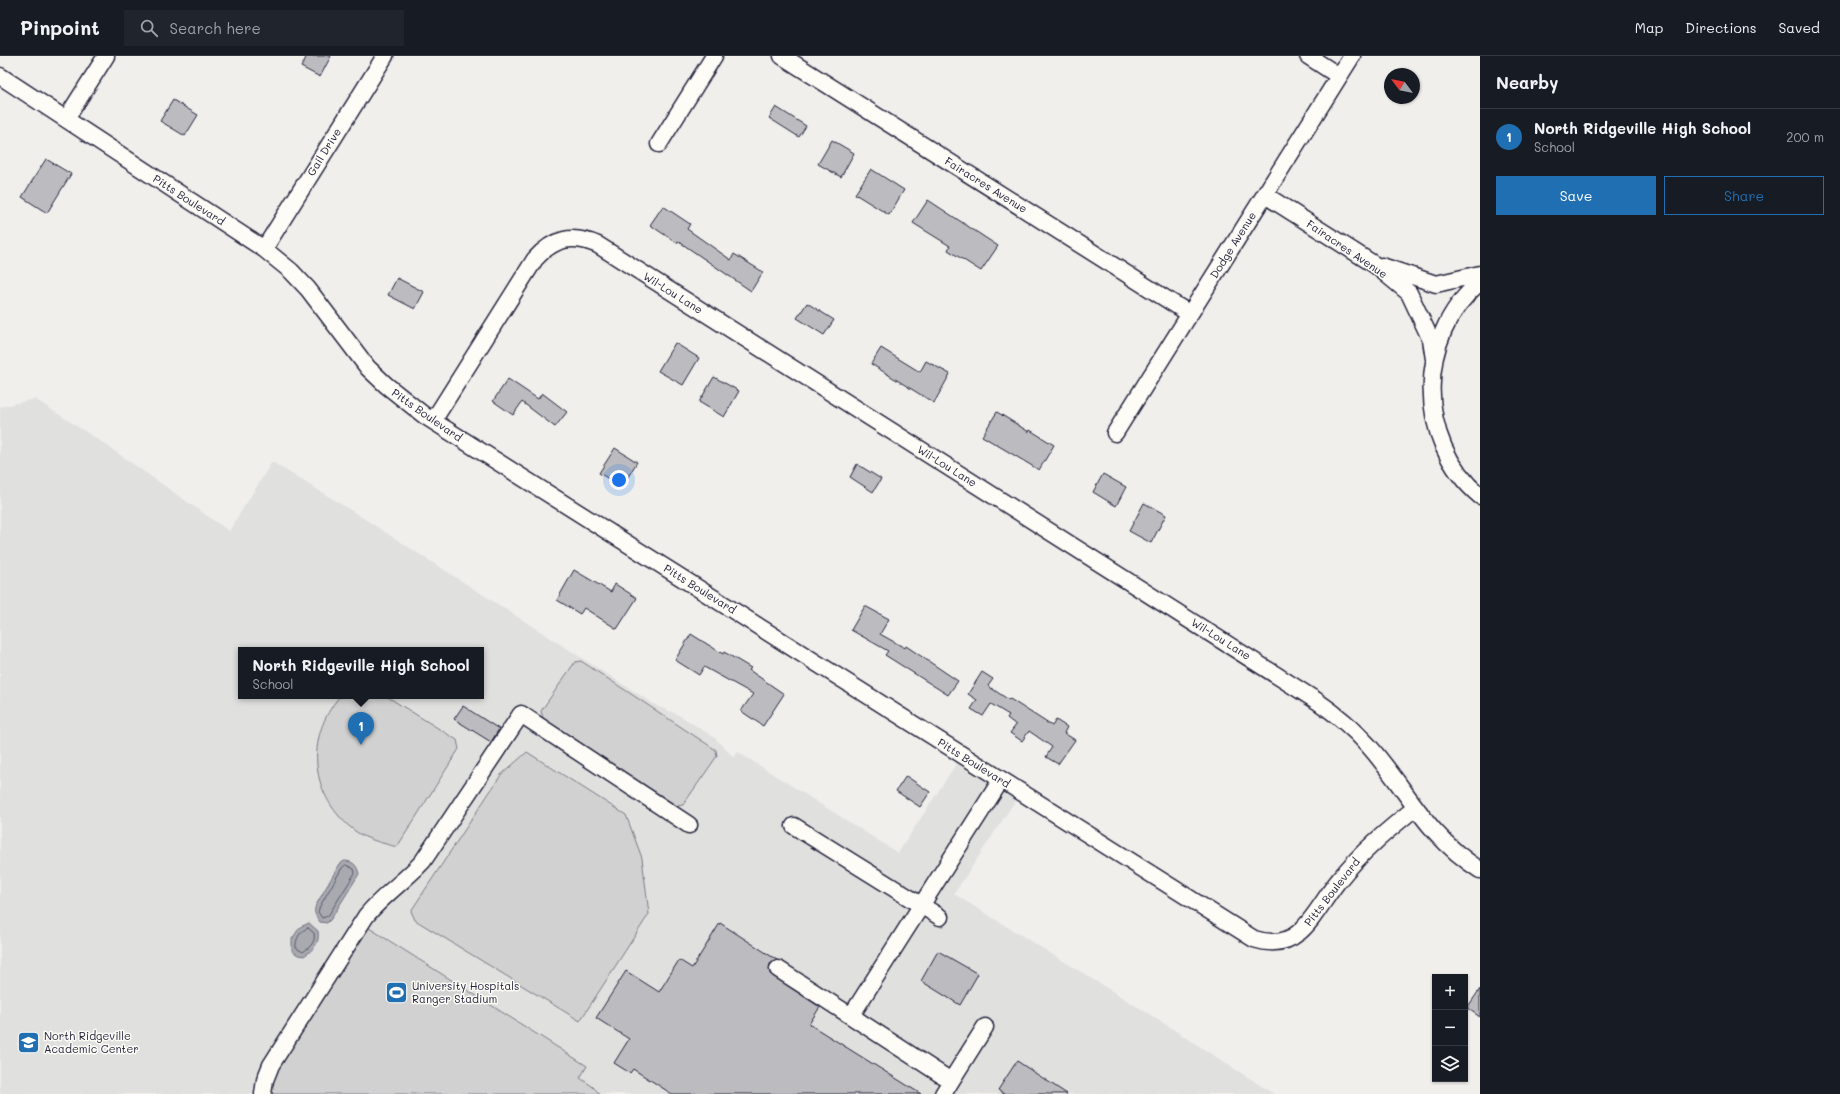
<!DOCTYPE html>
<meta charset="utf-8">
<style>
body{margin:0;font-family:Mali,sans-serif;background:#20242c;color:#f1f3f6}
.controls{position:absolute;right:12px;bottom:12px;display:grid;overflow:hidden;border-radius:0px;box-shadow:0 1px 3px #0004}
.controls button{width:36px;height:36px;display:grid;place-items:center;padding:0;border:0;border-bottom:1px solid #363941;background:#171b24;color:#f1f3f6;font:20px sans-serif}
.compass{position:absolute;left:1384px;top:12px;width:36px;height:36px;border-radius:50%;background:#171b24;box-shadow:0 1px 3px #0004;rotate:302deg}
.you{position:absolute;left:619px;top:424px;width:14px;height:14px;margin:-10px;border:3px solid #fff;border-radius:50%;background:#1a73e8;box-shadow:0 0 0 6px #1a73e833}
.badge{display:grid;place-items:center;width:26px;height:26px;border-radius:50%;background:#1f6fb2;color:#fff;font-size:13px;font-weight:700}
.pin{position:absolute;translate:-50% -33px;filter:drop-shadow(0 1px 2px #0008)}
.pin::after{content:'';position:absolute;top:21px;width:14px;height:12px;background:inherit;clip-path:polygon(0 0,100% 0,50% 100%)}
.popup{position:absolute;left:238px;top:591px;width:246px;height:52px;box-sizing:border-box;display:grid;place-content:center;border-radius:0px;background:#171b24;filter:drop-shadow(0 1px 3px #0005);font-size:13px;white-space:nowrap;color:#9ea1a6}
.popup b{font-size:15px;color:#f1f3f6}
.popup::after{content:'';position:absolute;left:50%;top:100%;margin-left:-8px;border:8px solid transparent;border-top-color:#171b24}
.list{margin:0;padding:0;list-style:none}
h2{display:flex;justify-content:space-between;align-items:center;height:52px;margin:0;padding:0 16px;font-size:17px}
h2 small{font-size:13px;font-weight:400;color:#9ea1a6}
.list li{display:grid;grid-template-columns:26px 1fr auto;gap:12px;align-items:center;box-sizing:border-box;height:56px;padding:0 16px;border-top:1px solid #363941}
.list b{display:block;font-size:15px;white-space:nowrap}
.list p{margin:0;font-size:13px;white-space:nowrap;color:#9ea1a6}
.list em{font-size:13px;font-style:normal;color:#9ea1a6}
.actions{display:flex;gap:8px;padding:12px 16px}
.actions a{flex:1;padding:9px 0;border:1px solid #1f6fb2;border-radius:0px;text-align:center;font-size:14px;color:#1f6fb2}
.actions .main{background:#1f6fb2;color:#fff}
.icon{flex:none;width:22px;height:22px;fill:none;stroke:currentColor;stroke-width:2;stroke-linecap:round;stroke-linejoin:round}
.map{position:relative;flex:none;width:1480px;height:1038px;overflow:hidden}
header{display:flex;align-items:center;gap:24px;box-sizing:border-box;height:56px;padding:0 20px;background:#171b24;border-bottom:1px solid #363941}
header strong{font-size:19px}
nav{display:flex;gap:22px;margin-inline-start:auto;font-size:14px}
.search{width:280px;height:36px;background:#20242c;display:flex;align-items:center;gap:10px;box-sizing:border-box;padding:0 14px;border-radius:0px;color:#9ea1a6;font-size:15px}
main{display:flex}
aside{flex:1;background:#171b24}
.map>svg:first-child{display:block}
</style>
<header>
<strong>Pinpoint</strong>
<div class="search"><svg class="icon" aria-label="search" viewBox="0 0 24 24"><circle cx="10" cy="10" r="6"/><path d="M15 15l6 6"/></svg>Search here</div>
<nav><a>Map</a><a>Directions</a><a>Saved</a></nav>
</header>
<main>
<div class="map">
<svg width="1480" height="1038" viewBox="0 0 1480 1038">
<rect width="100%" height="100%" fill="#f0efec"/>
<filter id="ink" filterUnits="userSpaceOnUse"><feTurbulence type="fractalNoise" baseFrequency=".025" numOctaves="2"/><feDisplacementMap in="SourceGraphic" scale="8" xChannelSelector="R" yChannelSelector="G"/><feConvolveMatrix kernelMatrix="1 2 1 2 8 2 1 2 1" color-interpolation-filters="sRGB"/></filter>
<g filter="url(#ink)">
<path fill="#e0e0df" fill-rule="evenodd" d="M35,343L103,387L229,475L272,406L349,453L657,650L679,659L715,682L734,702L738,696L898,797L958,705L1017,742L954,838L1146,956L1274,1038H0V351ZM241,594H481V640H241Z"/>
<path fill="#d2d1d1" stroke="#7a7a86" d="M581,605L716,694L717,700L683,749L677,750L543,662L541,655L575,606Z
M340,640H386L457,684L459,693L397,791C383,787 367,784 355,775C310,741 304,682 340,640Z
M527,696L626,759L642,802L649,858L580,965L415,864L411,855L501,719Z
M366,870L587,1010L580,1022L592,1030L600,1038H269L278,1011Z"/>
<path fill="#a9a9b0" stroke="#737381" d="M344,805C353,805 357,809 359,818L331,863L327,867L320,866C315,859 313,856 316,849L339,809Z
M309,867L318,875C320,887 314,893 304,900L298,899L292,895V883L300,871Z"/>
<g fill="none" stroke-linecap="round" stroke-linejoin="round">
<path stroke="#58586a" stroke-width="1" d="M346,809L354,813L355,817L328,860L322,862L318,856L320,850L342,812Z
M308,872L314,877C316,886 310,891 303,896L296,892C295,884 300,874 308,872Z"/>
</g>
<path fill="#bcbcc0" stroke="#22223b" d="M307,0H331L320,21L301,11Z
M173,44L198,59L185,80L160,65Z
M776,51L806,70L799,81L769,62Z
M832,84L854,97L841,121L818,108Z
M46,103L71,118L47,157L22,141Z
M871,113L904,134L889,159L855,138Z
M928,144L998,190L981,215L948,194L950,190L913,167Z
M663,150L690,168L687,173L731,204L734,198L763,216L751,235L678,185L677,187L650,169Z
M397,222L424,236L415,253L388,239Z
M807,247L834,264L824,279L797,262Z
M675,287L699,302L683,329L658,315Z
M881,292L920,316L926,305L950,318L934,347L871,308Z
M714,321L739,335L724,361L699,346Z
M508,323L538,343L542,337L567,356L555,371L522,346L513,359L493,345Z
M997,356L1029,376L1030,374L1054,389L1039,414L982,380Z
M615,392L637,406L622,431L599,417Z
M857,408L881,423L873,436L850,421Z
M1103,418L1126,431L1116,450L1093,436Z
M1144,447L1166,459L1151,487L1129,475Z
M574,514L611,536L615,528L637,542L617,573L584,552L580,558L557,544Z
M865,550L889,563L880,578L905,592L906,590L958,625L948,639L885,599L888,595L851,574Z
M691,578L723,598L724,596L751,612L749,614L784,638L763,670L741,655L753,638L704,611L699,619L675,604Z
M982,616L993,623L988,630L1009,644L1010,643L1052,670L1056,664L1067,671L1064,677L1075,684L1058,708L1046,701L1052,691L1029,675L1022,685L1010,677L1016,669L1007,662L1009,659L991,648L983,660L971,653L977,644L968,638Z
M463,650L499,673L491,686L454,663Z
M906,720L930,736L920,751L896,735Z
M720,867L777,904L770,908V918L820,951L809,968L921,1038H672L633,1013L630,1017L614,1007L629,983L596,962L626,915L659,936L679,904L692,912Z
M938,895L978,918L960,949L921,925Z
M1480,933V961L1467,952Z
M1017,1005L1067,1038H1004L998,1034Z"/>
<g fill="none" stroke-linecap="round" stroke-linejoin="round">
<defs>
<path id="minor" d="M782,0L1190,258
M1308,0L1339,20
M0,20L264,193L291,215L308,233L368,312L386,329L425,360L1254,883C1270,888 1285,888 1298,877C1312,867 1327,838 1339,824C1361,796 1388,774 1415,752
M66,63L106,0
M659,88L714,0
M1265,139L1375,209L1409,237L1431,284L1434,303
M264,193L385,0
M1382,210L1436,228L1480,218
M1480,226C1415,280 1416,386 1480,440
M433,365L535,203C554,182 572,178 598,189L1317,645C1336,658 1353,672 1368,689C1408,734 1426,780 1480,814
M1115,377L1352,0
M794,770L940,861
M778,913L851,960
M951,1025L985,971
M263,1038L265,1024L271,1009L366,860C383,839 405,825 423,805L521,658L689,769
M943,1038L951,1025L851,960L1001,724"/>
</defs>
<use href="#minor" stroke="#22223b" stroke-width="19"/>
<use href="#minor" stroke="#fdfcf7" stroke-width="16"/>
</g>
</g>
<defs>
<symbol id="stadium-square" viewBox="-11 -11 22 22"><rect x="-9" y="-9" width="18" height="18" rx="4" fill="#1f6fb2" stroke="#fdfcf7"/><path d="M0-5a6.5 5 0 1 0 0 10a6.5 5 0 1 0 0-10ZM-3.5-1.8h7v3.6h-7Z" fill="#fff"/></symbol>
<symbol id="school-square" viewBox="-11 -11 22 22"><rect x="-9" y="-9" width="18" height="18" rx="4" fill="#1f6fb2" stroke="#fdfcf7"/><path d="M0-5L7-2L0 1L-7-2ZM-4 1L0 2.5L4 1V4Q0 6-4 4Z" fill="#fff"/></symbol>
</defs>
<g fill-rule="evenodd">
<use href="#stadium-square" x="384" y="924" width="25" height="25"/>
<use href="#school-square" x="16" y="974" width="25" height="25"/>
</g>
<g text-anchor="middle" stroke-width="3" stroke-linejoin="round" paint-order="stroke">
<g font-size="11" fill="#22223b" stroke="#fdfcf7">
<text transform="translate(324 96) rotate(-58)" y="4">Gail Drive</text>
<text transform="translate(986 129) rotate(32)" y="4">Fairacres Avenue</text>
<text transform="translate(189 144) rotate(33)" y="4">Pitts Boulevard</text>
<text transform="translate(1233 189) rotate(-58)" y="4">Dodge Avenue</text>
<text transform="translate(1347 193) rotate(34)" y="4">Fairacres Avenue</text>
<text transform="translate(673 237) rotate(32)" y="4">Wil-Lou Lane</text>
<text transform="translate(427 359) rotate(35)" y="4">Pitts Boulevard</text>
<text transform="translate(947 410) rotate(32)" y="4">Wil-Lou Lane</text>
<text transform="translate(700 533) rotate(32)" y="4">Pitts Boulevard</text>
<text transform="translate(1221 583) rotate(32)" y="4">Wil-Lou Lane</text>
<text transform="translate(974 707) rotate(32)" y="4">Pitts Boulevard</text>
<text transform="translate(1332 836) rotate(-52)" y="4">Pitts Boulevard</text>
</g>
<g font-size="11" fill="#22223b" stroke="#fdfcf7" text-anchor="start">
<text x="412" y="934">University Hospitals<tspan x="412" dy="13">Ranger Stadium</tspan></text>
<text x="44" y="984">North Ridgeville<tspan x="44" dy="13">Academic Center</tspan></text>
</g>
</g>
</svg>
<div class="controls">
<button>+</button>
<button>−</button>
<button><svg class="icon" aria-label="layers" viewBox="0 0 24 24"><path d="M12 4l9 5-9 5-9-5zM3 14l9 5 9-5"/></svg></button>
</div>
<svg class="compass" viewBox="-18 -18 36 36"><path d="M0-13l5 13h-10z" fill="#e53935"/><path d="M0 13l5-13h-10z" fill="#9ea1a6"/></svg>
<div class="you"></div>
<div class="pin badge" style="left:361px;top:689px">1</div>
<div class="popup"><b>North Ridgeville High School</b>School</div>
</div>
<aside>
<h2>Nearby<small></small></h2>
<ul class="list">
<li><span class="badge">1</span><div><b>North Ridgeville High School</b><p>School</p></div><em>200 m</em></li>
</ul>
<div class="actions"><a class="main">Save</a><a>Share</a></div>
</aside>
</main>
